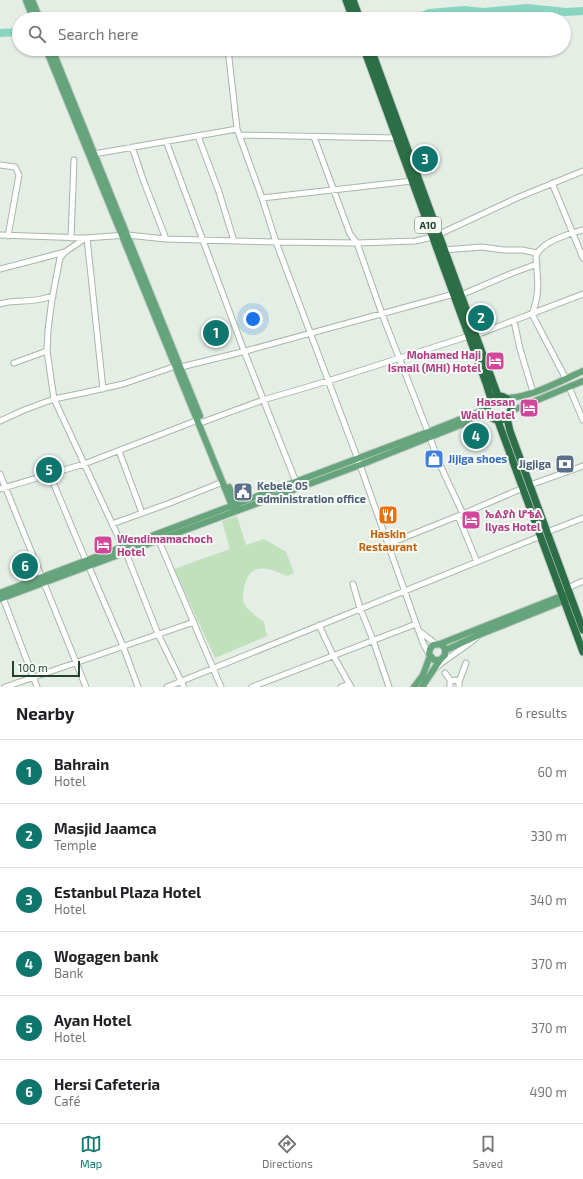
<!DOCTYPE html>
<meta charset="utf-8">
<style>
body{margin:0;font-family:"Exo 2","Noto Sans Ethiopic",sans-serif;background:#f2f2f2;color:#202124}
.scale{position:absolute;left:12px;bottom:10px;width:68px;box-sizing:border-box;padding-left:4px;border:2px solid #22412c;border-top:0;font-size:11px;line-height:14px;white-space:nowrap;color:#22412c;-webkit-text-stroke:3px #f5faf5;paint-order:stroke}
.you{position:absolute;left:253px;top:319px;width:14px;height:14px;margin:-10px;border:3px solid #fff;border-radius:50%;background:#1a73e8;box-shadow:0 0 0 6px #1a73e833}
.badge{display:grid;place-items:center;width:26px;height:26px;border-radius:50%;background:#0f766e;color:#fff;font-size:13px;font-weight:700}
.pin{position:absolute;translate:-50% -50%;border:2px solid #fff;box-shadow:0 1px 4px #0006}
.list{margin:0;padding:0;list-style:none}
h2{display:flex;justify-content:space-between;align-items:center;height:52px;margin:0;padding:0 16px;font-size:17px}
h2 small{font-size:13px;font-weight:400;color:#757577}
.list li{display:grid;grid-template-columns:26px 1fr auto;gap:12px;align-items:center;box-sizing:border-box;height:64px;padding:0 16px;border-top:1px solid #e0e0e0}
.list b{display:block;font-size:15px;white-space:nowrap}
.list p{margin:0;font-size:13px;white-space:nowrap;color:#757577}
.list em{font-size:13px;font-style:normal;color:#757577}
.icon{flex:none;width:22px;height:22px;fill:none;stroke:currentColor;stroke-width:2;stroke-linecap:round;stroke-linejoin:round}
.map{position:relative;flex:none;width:583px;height:687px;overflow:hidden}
.search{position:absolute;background:#fff;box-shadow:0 1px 3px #0004;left:12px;right:12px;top:12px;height:44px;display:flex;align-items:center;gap:10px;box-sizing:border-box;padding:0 14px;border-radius:22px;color:#757577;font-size:15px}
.sheet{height:436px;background:#fff}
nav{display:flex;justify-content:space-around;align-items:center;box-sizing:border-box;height:56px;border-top:1px solid #e0e0e0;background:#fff;font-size:11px;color:#757577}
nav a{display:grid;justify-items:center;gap:2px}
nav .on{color:#0f766e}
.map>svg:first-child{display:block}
</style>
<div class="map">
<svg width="583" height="687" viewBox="0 0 583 687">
<rect width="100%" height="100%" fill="#e4eee5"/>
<path fill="#c1e0bc" d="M237,516L246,545L264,539L286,552L294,573L287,576C268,567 249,561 244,588C243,593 242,598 244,603C248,611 257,617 264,622L267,636L215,658L174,569L230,549L222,521Z"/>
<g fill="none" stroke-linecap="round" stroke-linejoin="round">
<path stroke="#8ad5c1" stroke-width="8" d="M77,19L169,17L191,19
M416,19L429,13L464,10L483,12L527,8L566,12L583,11
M0,33L19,32"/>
<defs>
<path id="minor" d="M228,49L237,129L262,198L276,242L360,465L423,643L429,654
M239,135L397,138
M198,136L219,192L234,241
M314,137L350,234L357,243L382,314L428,432
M166,141L244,351L296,482
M132,147L144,182L166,239
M94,154L237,129
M0,165L15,167L19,175L8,236
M552,183L583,258
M262,198L412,181
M0,235L85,238L127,235L166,239L276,242L357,243L415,241L433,237L519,197L583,171
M71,238L74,160
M87,238L103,389
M84,239L65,252L60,258L52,299L48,330L47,351L54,399L123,547
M444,250L482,247L504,250H522L537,253
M0,269L65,252
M461,295L510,274L537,264
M0,304C9,301 14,302 23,301C33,301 43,299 53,296
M514,321L520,349L533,392
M476,335L583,294
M14,363L47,351
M566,379L545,339L532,314C541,291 537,279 536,256C541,242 570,233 583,230
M569,387L583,420
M0,421L24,410L54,399L83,393L123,384L176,366L181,367L242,352L454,294
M203,422L263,400L328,381L469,336
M430,438L441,467L463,514
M119,451L142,513
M0,474L86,687
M50,475L86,561
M530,485L583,466
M0,489L84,464L198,420
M458,516L477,562
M112,524L170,503L223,482
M547,532L583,518
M159,541L221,687
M388,544L458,516L523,488
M126,553L158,634L184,687
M89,567L123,646L138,687
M353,584L360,608L373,640L389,687
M568,588L583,581
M3,598L37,687
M319,625L333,655L351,687
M418,630L436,644
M437,667C449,656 464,649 477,637
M445,673L451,681
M459,682L466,663
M5,687L194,622
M167,687L541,536
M252,687L416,624
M341,687L349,684
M450,687V682L455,680L459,682V687"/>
<path id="major" d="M26,0L33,19
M32,0L40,19
M46,49L233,508
M52,49L200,416
M505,398C528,399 562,380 583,371
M511,411L583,381
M229,487L238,508
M0,593L428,432L481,411L488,404
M0,599L360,465L483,416L490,417
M440,644L445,648V655L440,660H434L429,654L430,649L433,645L440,644L569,593
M446,650L481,634L571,598
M414,687L423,675L430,656
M422,687L440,660"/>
<path id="highway" d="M346,0L353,19
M353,0L360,19
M364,49L486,383L491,399
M371,49L498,396
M487 408a12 12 0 1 1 24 0a12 12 0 1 1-24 0Z
M507,418L510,431L583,630
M498,421L583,652"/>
</defs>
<use href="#minor" stroke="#a6b7aa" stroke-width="7"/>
<use href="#major" stroke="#c1cac4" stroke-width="8"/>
<use href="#highway" stroke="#c1cac4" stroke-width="9"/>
<use href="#minor" stroke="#fff" stroke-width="5"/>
<use href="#major" stroke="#66a57b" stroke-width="6"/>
<use href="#highway" stroke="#2c6e45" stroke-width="7"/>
</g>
<defs>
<symbol id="hotel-square" viewBox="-11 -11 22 22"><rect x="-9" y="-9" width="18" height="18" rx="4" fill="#d1479c" stroke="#f5faf5"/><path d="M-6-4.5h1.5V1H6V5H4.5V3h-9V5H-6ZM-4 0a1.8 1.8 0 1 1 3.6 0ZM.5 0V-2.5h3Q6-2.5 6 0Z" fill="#fff"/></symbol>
<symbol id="shop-square" viewBox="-11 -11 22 22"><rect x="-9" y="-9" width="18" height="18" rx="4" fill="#3f7fe0" stroke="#f5faf5"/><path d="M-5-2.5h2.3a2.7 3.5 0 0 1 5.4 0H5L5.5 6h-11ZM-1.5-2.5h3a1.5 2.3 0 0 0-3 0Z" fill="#fff"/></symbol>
<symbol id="bank-square" viewBox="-11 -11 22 22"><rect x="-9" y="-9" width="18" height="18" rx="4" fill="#5c6f8a" stroke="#f5faf5"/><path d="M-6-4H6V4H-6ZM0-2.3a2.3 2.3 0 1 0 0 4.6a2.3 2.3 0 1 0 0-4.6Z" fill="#fff"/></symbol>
<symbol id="civic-square" viewBox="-11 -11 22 22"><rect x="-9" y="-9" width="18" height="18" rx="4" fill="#5c6f8a" stroke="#f5faf5"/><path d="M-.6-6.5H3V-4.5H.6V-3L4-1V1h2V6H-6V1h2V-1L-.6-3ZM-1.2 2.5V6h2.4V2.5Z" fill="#fff"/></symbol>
<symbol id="restaurant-square" viewBox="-11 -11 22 22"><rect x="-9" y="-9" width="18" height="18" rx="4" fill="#e8710a" stroke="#f5faf5"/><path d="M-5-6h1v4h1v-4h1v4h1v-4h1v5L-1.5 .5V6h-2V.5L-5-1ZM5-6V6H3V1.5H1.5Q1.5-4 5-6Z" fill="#fff"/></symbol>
</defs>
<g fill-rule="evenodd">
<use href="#hotel-square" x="484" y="350" width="22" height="22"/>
<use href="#hotel-square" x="518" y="397" width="22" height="22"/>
<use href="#shop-square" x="423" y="448" width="22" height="22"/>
<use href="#bank-square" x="554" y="453" width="22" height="22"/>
<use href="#civic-square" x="232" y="481" width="22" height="22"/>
<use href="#restaurant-square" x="377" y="504" width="22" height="22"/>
<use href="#hotel-square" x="460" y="509" width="22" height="22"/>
<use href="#hotel-square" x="92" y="534" width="22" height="22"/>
</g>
<g text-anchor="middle" stroke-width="4" stroke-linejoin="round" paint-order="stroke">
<rect fill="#f5faf5" stroke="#617868" stroke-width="1" x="415" y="217" width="26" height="16" rx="3"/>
<g font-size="10" font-weight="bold" fill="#22412c">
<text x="428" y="229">A10</text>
</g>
<g font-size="11" font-weight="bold" fill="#b23c85" stroke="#f5faf5" text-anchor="end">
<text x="481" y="359">Mohamed Haji<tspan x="481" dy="13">Ismail (MHI) Hotel</tspan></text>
<text x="515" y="406">Hassan<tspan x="515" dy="13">Wali Hotel</tspan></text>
<text x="485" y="518" text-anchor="start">ኤልያስ ሆቴል<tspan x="485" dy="13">Ilyas Hotel</tspan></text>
<text x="117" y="543" text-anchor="start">Wendimamachoch<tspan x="117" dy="13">Hotel</tspan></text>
</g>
<g font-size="11" font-weight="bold" fill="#366cbe" stroke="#f5faf5" text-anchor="start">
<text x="448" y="463">Jijiga shoes</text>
</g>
<g font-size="11" font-weight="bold" fill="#4e5e75" stroke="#f5faf5" text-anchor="end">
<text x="551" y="468">Jigjiga</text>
<text x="257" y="490" text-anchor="start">Kebele 05<tspan x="257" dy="13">administration office</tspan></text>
</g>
<g font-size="11" font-weight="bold" fill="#c56008" stroke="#f5faf5">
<text x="388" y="538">Haskin<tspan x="388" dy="13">Restaurant</tspan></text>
</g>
</g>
</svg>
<div class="scale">100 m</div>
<div class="you"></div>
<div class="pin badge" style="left:216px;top:333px">1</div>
<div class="pin badge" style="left:481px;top:318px">2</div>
<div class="pin badge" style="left:425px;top:159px">3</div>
<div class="pin badge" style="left:476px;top:436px">4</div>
<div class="pin badge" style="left:49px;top:470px">5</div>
<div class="pin badge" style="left:25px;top:566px">6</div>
<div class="search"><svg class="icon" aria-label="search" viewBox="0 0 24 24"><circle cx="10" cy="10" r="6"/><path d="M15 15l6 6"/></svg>Search here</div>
</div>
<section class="sheet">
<h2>Nearby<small>6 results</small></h2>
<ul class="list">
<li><span class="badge">1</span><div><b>Bahrain</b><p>Hotel</p></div><em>60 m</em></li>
<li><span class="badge">2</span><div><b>Masjid Jaamca</b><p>Temple</p></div><em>330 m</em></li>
<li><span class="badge">3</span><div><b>Estanbul Plaza Hotel</b><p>Hotel</p></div><em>340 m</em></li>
<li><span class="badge">4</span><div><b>Wogagen bank</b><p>Bank</p></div><em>370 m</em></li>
<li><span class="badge">5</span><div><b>Ayan Hotel</b><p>Hotel</p></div><em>370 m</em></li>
<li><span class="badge">6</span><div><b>Hersi Cafeteria</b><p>Café</p></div><em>490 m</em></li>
</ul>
</section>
<nav>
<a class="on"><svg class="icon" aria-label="map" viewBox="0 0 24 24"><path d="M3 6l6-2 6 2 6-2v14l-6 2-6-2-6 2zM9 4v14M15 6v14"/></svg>Map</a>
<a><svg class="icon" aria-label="directions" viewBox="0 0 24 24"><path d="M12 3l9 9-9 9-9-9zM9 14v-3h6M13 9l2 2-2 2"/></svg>Directions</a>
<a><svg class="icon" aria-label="saved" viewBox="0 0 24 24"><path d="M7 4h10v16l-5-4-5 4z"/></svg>Saved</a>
</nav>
